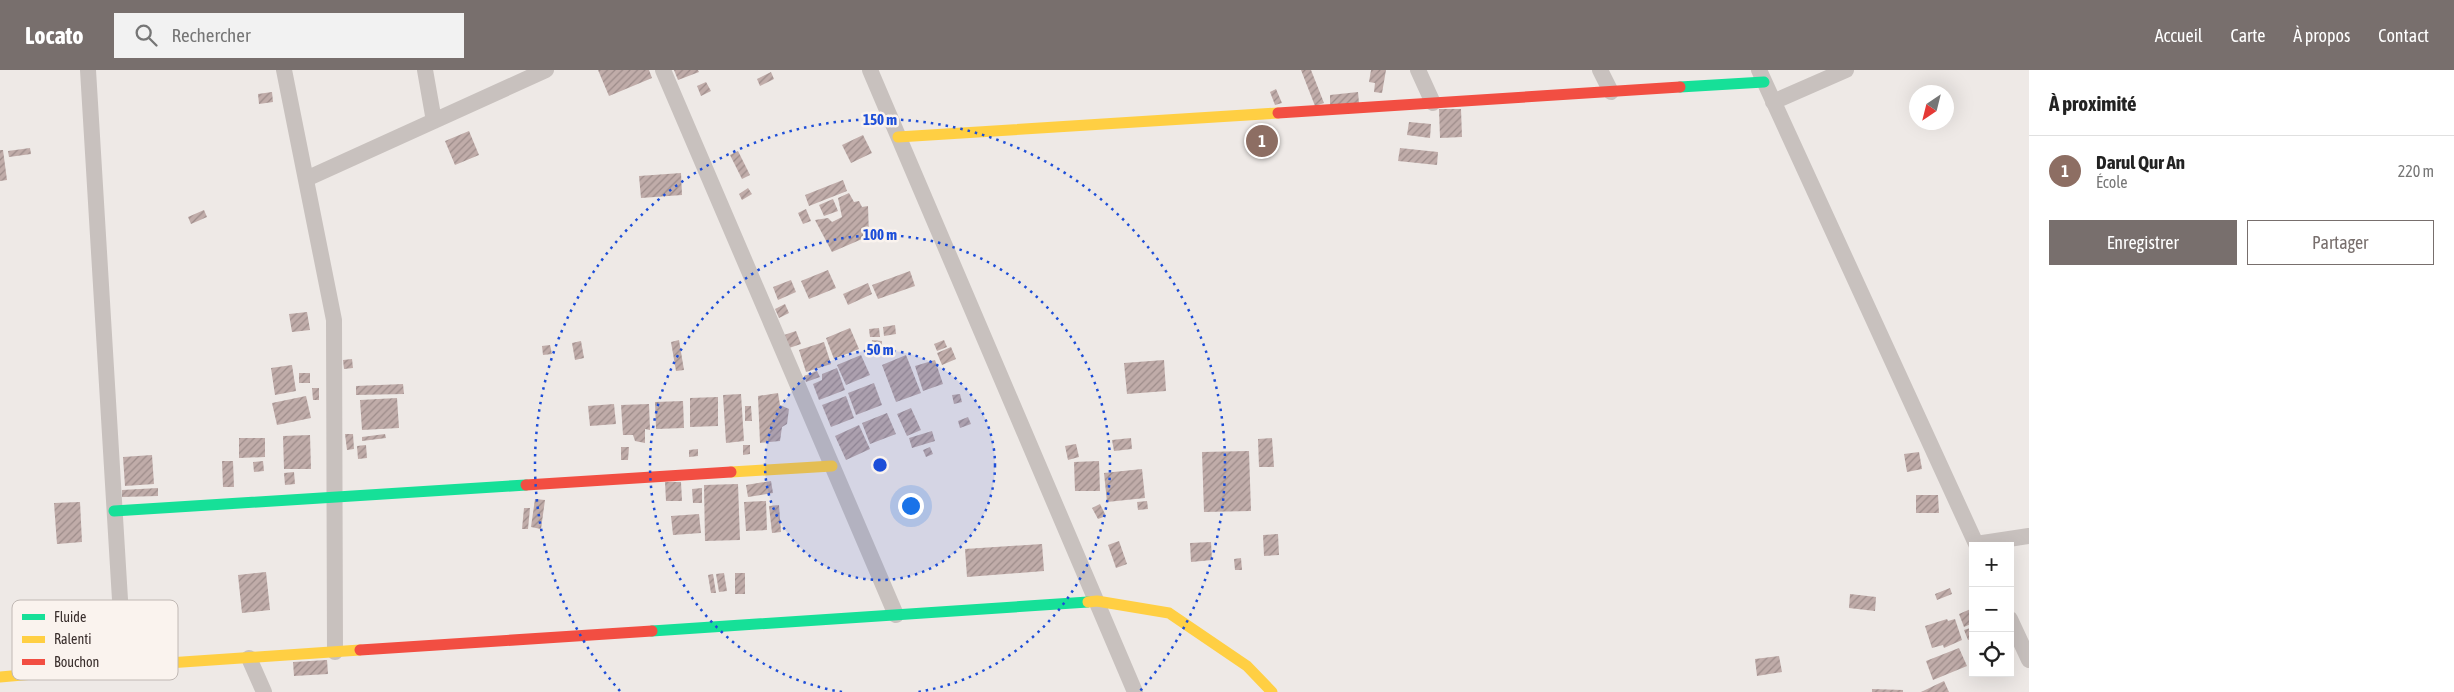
<!DOCTYPE html>
<html lang="fr">
<meta charset="utf-8">
<style>
body{margin:0;font-family:"Asap Condensed",sans-serif;background:#f2f2f2;color:#222}
.controls{position:absolute;right:15px;bottom:15px;display:grid;overflow:hidden;border-radius:0px;box-shadow:0 5px 20px #0002}
.controls button{width:45px;height:45px;display:grid;place-items:center;padding:0;border:0;border-bottom:1px solid #e0e0e0;background:#fff;color:#222;font:25px sans-serif}
.compass{position:absolute;left:1909px;top:15px;width:45px;height:45px;border-radius:50%;background:#fff;box-shadow:0 5px 20px #0002;rotate:215deg}
.you{position:absolute;left:910px;top:435px;width:18px;height:18px;margin:-12px;border:4px solid #fff;border-radius:50%;background:#1a73e8;box-shadow:0 0 0 8px #1a73e833}
.badge{display:grid;place-items:center;width:32px;height:32px;border-radius:50%;background:#786f6d;color:#fff;font-size:16px;font-weight:700}
.pin{position:absolute;translate:-50% -50%;border:2px solid #fff;box-shadow:0 1px 5px #0006}
.list{margin:0;padding:0;list-style:none}
h2{display:flex;justify-content:space-between;align-items:center;height:65px;margin:0;padding:0 20px;font-size:21px}
h2 small{font-size:16px;font-weight:400;color:#767676}
.list li{display:grid;grid-template-columns:32px 1fr auto;gap:15px;align-items:center;box-sizing:border-box;height:70px;padding:0 20px;border-top:1px solid #e0e0e0}
.list b{display:block;font-size:19px;white-space:nowrap}
.list p{margin:0;font-size:16px;white-space:nowrap;color:#767676}
.list em{font-size:16px;font-style:normal;color:#767676}
.actions{display:flex;gap:10px;padding:15px 20px}
.actions a{flex:1;padding:11px 0;border:1px solid #786f6d;border-radius:0px;text-align:center;font-size:18px;color:#786f6d}
.actions .main{background:#786f6d;color:#fff}
.icon{flex:none;width:28px;height:28px;fill:none;stroke:currentColor;stroke-width:2;stroke-linecap:round;stroke-linejoin:round}
.map{position:relative;flex:none;width:2029px;height:622px;overflow:hidden}
header{display:flex;align-items:center;gap:30px;box-sizing:border-box;height:70px;padding:0 25px;background:#786f6d;color:#fff}
header strong{font-size:24px}
nav{display:flex;gap:28px;margin-inline-start:auto;font-size:18px}
.search{width:350px;height:45px;background:#f2f2f2;display:flex;align-items:center;gap:12px;box-sizing:border-box;padding:0 18px;border-radius:0px;color:#767676;font-size:19px}
main{display:flex}
aside{flex:1;background:#fff}
.map>svg:first-child{display:block}
</style>
<header>
<strong>Locato</strong>
<div class="search"><svg class="icon" aria-label="search" viewBox="0 0 24 24"><circle cx="10" cy="10" r="6"/><path d="M15 15l6 6"/></svg>Rechercher</div>
<nav><a>Accueil</a><a>Carte</a><a>À propos</a><a>Contact</a></nav>
</header>
<main>
<div class="map">
<svg width="2029" height="622" viewBox="0 0 2029 622">
<defs>
<pattern id="building-hatch" width="6" height="6" patternUnits="userSpaceOnUse" patternTransform="scale(1.25)"><rect width="6" height="6" fill="#c0aca9"/><path d="M-1 1l2-2M0 6l6-6M5 7l2-2" fill="none" stroke="#9d8c8a"/></pattern>
</defs>
<rect width="100%" height="100%" fill="#eee9e6"/>
<path fill="url(#building-hatch)" d="M598,0H649L652,8L609,26Z
M674,0H698L699,2L678,10Z
M1301,0H1311L1324,33L1315,36Z
M1371,0H1386L1382,23L1374,22L1375,13L1369,12Z
M771,2L774,9L760,16L757,9Z
M706,12L711,21L701,26L697,16Z
M1276,19L1282,33L1275,35L1270,22Z
M272,22L273,32L259,34L258,24Z
M1358,22L1359,33L1330,35V25Z
M1439,39H1461L1462,67L1440,68Z
M1409,52L1431,54L1430,68L1407,65Z
M469,61L479,85L455,95L445,71Z
M863,65L872,83L851,93L842,75Z
M30,78L31,84L9,87L8,81Z
M1400,78L1438,82L1437,95L1398,91Z
M0,80H3L7,110L0,111Z
M738,81L750,105L742,109L730,85Z
M681,103L682,125L641,128L639,106Z
M843,110L847,121L809,136L805,125Z
M748,118L752,124L742,130L739,124Z
M849,123L854,132L859,131L862,137L868,136L869,166L832,182L815,150L828,148L832,152L842,147L838,128Z
M833,129L838,141L824,146L819,135Z
M806,139L811,151L803,154L798,143Z
M204,140L207,147L191,154L188,147Z
M828,200L836,218L809,229L801,211Z
M910,201L915,216L878,229L872,215Z
M791,210L796,222L778,230L773,217Z
M868,213L872,224L848,235L843,224Z
M785,234L789,243L779,248L775,239Z
M307,242L310,260L292,262L289,244Z
M895,255L896,264L884,266L883,257Z
M850,258L859,279L834,289L826,268Z
M879,258L880,267H870L869,259Z
M796,261L801,274L789,278L784,265Z
M679,270L684,300L676,301L671,272Z
M872,270L882,271L881,278L871,277Z
M944,270L947,277L937,281L934,274Z
M581,271L584,288L575,290L572,273Z
M824,272L831,294L806,302L799,280Z
M550,275L552,284L543,285L542,276Z
M951,277L956,289L942,295L937,283Z
M861,285L870,305L846,315L837,295Z
M906,285L921,323L896,332L882,295Z
M352,289L353,298L344,299L343,290Z
M935,290L943,314L923,321L915,296Z
M1164,290L1166,321L1127,324L1124,293Z
M292,295L296,321L275,325L271,298Z
M837,298L845,320L819,330L813,314L822,310V304Z
M817,301L820,307L806,312L804,306Z
M299,303H310V313H299Z
M874,313L882,335L856,345L848,323Z
M403,314L404,324L356,325V316Z
M312,318H319V330H313Z
M778,323L780,335L789,339L787,354L782,357L780,371L760,373L758,326Z
M741,324L744,371L726,373L723,325Z
M960,324L962,332L954,334L952,325Z
M306,326L311,348L277,355L272,333Z
M846,326L854,348L831,357L822,335Z
M718,327V356L690,357V328Z
M397,328L399,358L362,360L360,330Z
M683,331L684,358L656,359L655,332Z
M614,334L616,354L590,356L588,336Z
M649,334L650,360L645,359V373L635,371L633,365H623L621,335Z
M745,336H751L752,351H745Z
M911,338L921,360L907,366L897,344Z
M887,343L896,364L870,374L862,353Z
M968,347L971,354L960,358L958,351Z
M859,355L870,379L846,390L835,366Z
M932,361L935,371L912,378L909,368Z
M345,364H353L354,379L347,380Z
M385,364L386,368L362,371V367Z
M310,365L311,399H284L283,366Z
M239,368H265V387L239,388Z
M1131,368L1132,379L1114,381L1112,370Z
M1272,368L1274,397H1259L1258,369Z
M1076,374L1079,387L1068,390L1065,376Z
M366,375L367,388L358,389L357,376Z
M743,375H750V384L743,385Z
M621,377H629L628,390H621Z
M930,377L933,384L926,387L923,380Z
M698,379V386L689,387V380Z
M1249,381L1251,441L1204,442L1202,382Z
M1919,382L1922,399L1907,402L1904,384Z
M152,385L154,414L125,416L123,387Z
M222,391H233L234,417H223Z
M263,391L264,401L254,402L253,392Z
M1099,391L1100,421H1075L1074,392Z
M1142,399L1145,428L1107,432L1104,403Z
M294,402L295,414L285,415L284,403Z
M771,411L773,423L748,427L746,415Z
M665,412H681L682,431H666Z
M738,414L740,470L705,471L704,415Z
M158,418V426L122,427V420Z
M702,418V433H693L692,419Z
M1916,425H1938L1939,443H1916Z
M535,429L545,430L541,459L531,457Z
M766,431L767,460L746,461L744,432Z
M1147,431L1148,439L1138,440L1137,432Z
M80,432L82,472L57,474L54,433Z
M1100,434L1106,446L1098,449L1092,438Z
M779,435L781,462L772,463L769,436Z
M524,438H530L528,459H522Z
M699,444L701,463L673,465L671,446Z
M1278,464L1279,485L1264,486L1263,465Z
M1119,471L1127,494L1116,498L1108,475Z
M1211,472L1212,490L1191,492L1190,473Z
M1042,474L1044,501L967,507L965,479Z
M1241,488L1242,500H1235L1234,489Z
M266,502L270,540L242,543L238,505Z
M724,503L727,521L719,522L716,504Z
M735,503H745V524H735Z
M713,504L716,523H711L708,505Z
M1950,518L1952,524L1937,530L1935,524Z
M1850,524L1876,527L1875,541L1849,538Z
M1973,538V553L1964,557L1959,544Z
M1947,549L1948,551L1955,549L1962,570L1944,578L1943,575L1932,578L1925,556Z
M1973,557V568L1968,570L1964,560Z
M1959,578L1967,596L1933,610L1926,591Z
M1779,586L1782,602L1757,606L1755,589Z
M327,590L328,604L294,606L293,592Z
M1944,611L1949,622H1921Z
M1872,619L1903,620V622H1872Z"/>
<g fill="none" stroke-linecap="round" stroke-linejoin="round">
<path stroke="#c8c1be" stroke-width="16" d="M88,0L124,596
M284,0L334,250L335,582
M425,0L434,51
M663,0L896,545
M870,0L1135,622
M1418,0L1433,33
M1600,0L1611,22
M1759,0L1977,476
M1773,32L1846,0
M306,109L546,0
M1976,474L2029,466
M2010,549L2029,590
M249,588L264,622"/>
<path stroke="#16e098" stroke-width="11" d="M1680,17L1764,12
M114,441L526,415
M652,561L1088,532"/>
<path stroke="#ffcf43" stroke-width="11" d="M898,67L1278,43
M731,402L832,396
M1088,532L1097,531L1169,543L1247,596L1272,622
M0,607L124,596L360,580"/>
<path stroke="#f24e42" stroke-width="11" d="M1278,43L1680,17
M526,415L731,402
M360,580L652,561"/>
</g>
<circle cx="880" cy="395" r="115" fill="#1d4ed8" fill-opacity=".12"/>
<g fill="none" stroke="#1d4ed8" stroke-width="2.5" stroke-dasharray="2.5 5">
<circle cx="880" cy="395" r="115"/>
<path d="M842 622A230 230 0 1 1 918 622"/>
<path d="M620 621A345 345 0 1 1 1140 621"/>
</g>
<rect x="12" y="530" width="166" height="80" rx="8" fill="#faf3ee" stroke="#c0b8b4" stroke-width="1"/>
<rect x="22" y="544" width="23" height="6" fill="#16e098"/>
<rect x="22" y="566" width="23" height="7" fill="#ffcf43"/>
<rect x="22" y="589" width="23" height="6" fill="#f24e42"/>
<g font-size="14" fill="#392e2c">
<text x="54" y="552">Fluide</text>
<text x="54" y="574">Ralenti</text>
<text x="54" y="597">Bouchon</text>
</g>
<circle cx="880" cy="395" r="8" fill="#1d4ed8" stroke="#faf3ee" stroke-width="2.5"/>
<g font-size="15" text-anchor="middle" font-weight="bold" fill="#1d4ed8" stroke="#faf3ee" stroke-width="5" stroke-linejoin="round" paint-order="stroke">
<text x="880" y="55">150 m</text>
<text x="880" y="170">100 m</text>
<text x="880" y="285">50 m</text>
</g>
</svg>
<div class="controls">
<button>+</button>
<button>−</button>
<button><svg class="icon" aria-label="locate" viewBox="0 0 24 24"><circle cx="12" cy="12" r="6"/><path d="M12 2v4M12 18v4M2 12h4M18 12h4"/></svg></button>
</div>
<svg class="compass" viewBox="-18 -18 36 36"><path d="M0-13l5 13h-10z" fill="#e53935"/><path d="M0 13l5-13h-10z" fill="#767676"/></svg>
<div class="you"></div>
<div class="pin badge" style="left:1262px;top:71px;background:#8d6e63">1</div>
</div>
<aside>
<h2>À proximité<small></small></h2>
<ul class="list">
<li><span class="badge" style="background:#8d6e63">1</span><div><b>Darul Qur An</b><p>École</p></div><em>220 m</em></li>
</ul>
<div class="actions"><a class="main">Enregistrer</a><a>Partager</a></div>
</aside>
</main>
